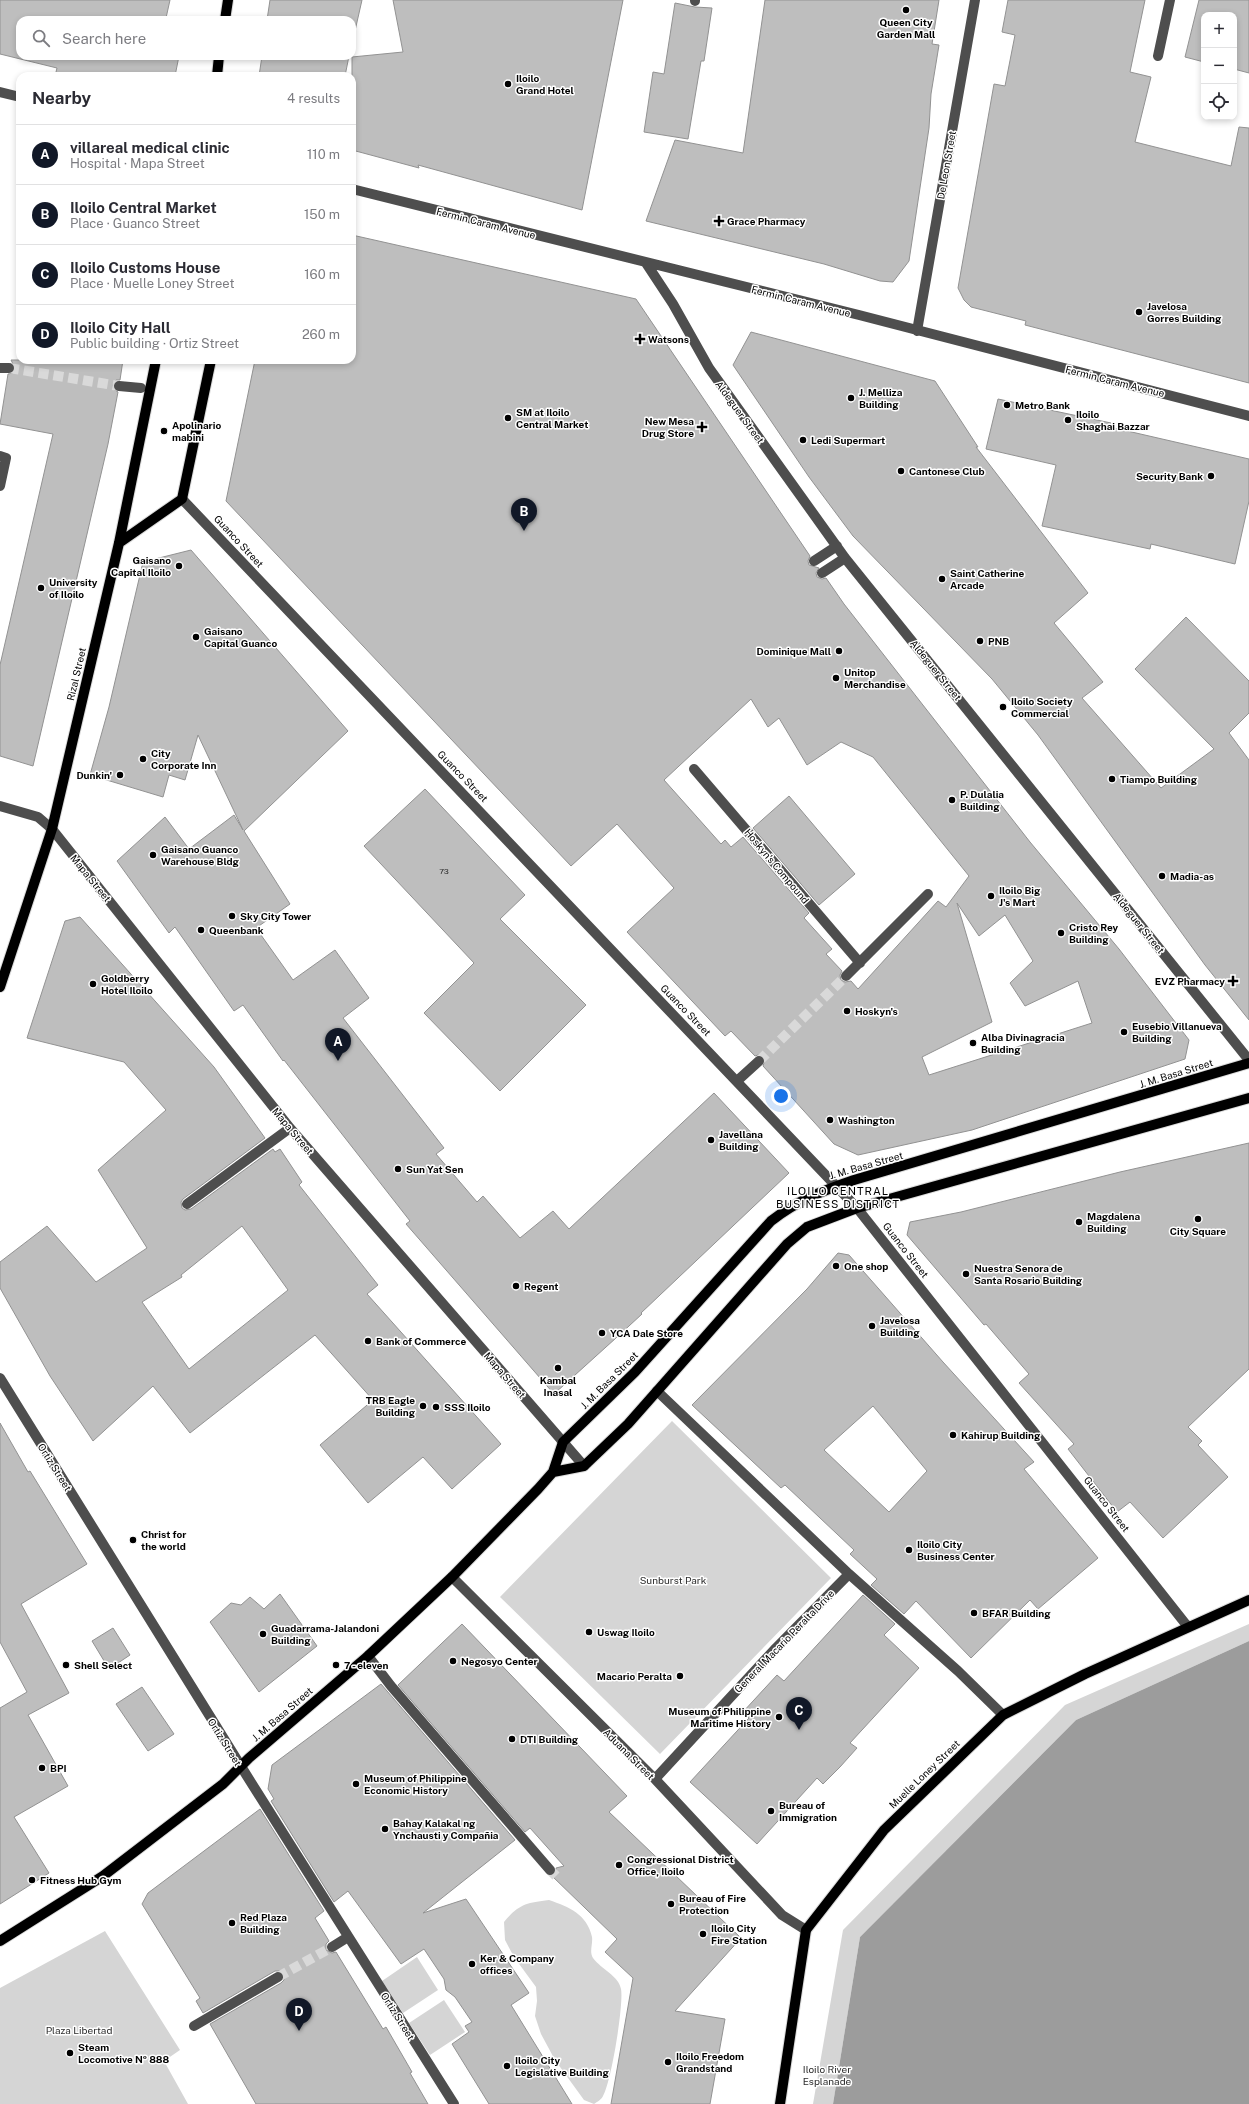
<!DOCTYPE html>
<meta charset="utf-8">
<style>
body{margin:0;font-family:"Public Sans",sans-serif;background:#f7f7f7;color:#2b2b33}
.controls{position:absolute;right:12px;top:12px;display:grid;overflow:hidden;border-radius:8px;box-shadow:0 2px 6px #0003}
.controls button{width:36px;height:36px;display:grid;place-items:center;padding:0;border:0;border-bottom:1px solid #e1e1e2;background:#fff;color:#2b2b33;font:20px sans-serif}
.you{position:absolute;left:781px;top:1096px;width:14px;height:14px;margin:-10px;border:3px solid #fff;border-radius:50%;background:#1a73e8;box-shadow:0 0 0 6px #1a73e833}
.badge{display:grid;place-items:center;width:26px;height:26px;border-radius:50%;background:#111827;color:#fff;font-size:13px;font-weight:700}
.pin{position:absolute;translate:-50% -33px;filter:drop-shadow(0 1px 2px #0008)}
.pin::after{content:'';position:absolute;top:21px;width:14px;height:12px;background:inherit;clip-path:polygon(0 0,100% 0,50% 100%)}
.list{margin:0;padding:0;list-style:none}
h2{display:flex;justify-content:space-between;align-items:center;height:52px;margin:0;padding:0 16px;font-size:17px}
h2 small{font-size:13px;font-weight:400;color:#7c7c81}
.list li{display:grid;grid-template-columns:26px 1fr auto;gap:12px;align-items:center;box-sizing:border-box;height:60px;padding:0 16px;border-top:1px solid #e1e1e2}
.list b{display:block;font-size:15px;white-space:nowrap}
.list p{margin:0;font-size:13px;white-space:nowrap;color:#7c7c81}
.list em{font-size:13px;font-style:normal;color:#7c7c81}
.icon{flex:none;width:22px;height:22px;fill:none;stroke:currentColor;stroke-width:2;stroke-linecap:round;stroke-linejoin:round}
.map{position:relative;flex:none;width:1249px;height:2104px;overflow:hidden}
.search{position:absolute;background:#fff;box-shadow:0 2px 6px #0003;left:16px;top:16px;width:340px;height:44px;display:flex;align-items:center;gap:10px;box-sizing:border-box;padding:0 14px;border-radius:12px;color:#7c7c81;font-size:15px}
.panel{position:absolute;background:#fff;box-shadow:0 2px 6px #0003;left:16px;top:72px;width:340px;height:292px;border-radius:12px}
.map>svg:first-child{display:block}
</style>
<div class="map">
<svg width="1249" height="2104" viewBox="0 0 1249 2104">
<rect width="100%" height="100%" fill="#fff"/>
<path fill="#d5d5d5" d="M672,1421L831,1578L660,1754L500,1597Z
M1249,1624V1641L1076,1720L860,1937L833,2104H813L843,1930L1065,1705Z
M549,1900C569,1907 587,1914 592,1937C593,1944 589,1952 593,1958C601,1969 619,1976 621,1989C624,2004 611,2083 603,2096C602,2099 597,2102 594,2104L584,2100L555,2060L541,2034L535,2016L537,2001L536,1987L514,1957L505,1940L504,1922C519,1904 526,1903 549,1900Z
M105,1931L180,2050L164,2061L188,2104H0V1988Z
M417,1957L438,1990L403,2013L382,1981Z
M444,2000L465,2032L430,2055L409,2023Z"/>
<path fill="#9c9c9c" d="M1249,1641V2104H833L860,1937L1076,1720Z"/>
<path fill="#bebebe" stroke="#929292" fill-rule="evenodd" d="M0,0H170L166,18L179,20H20V56H179L175,76H55L57,68L0,54Z
M270,0H362L352,44V20H267Z
M393,0H623L582,210L418,165L419,168L352,150V57L403,52Z
M765,0H939L932,44L939,45L931,94L929,128L909,261L893,282L880,281L824,264L646,221L675,140L743,153Z
M1008,0H1145L1130,72L1151,77L1135,142L1231,166L1239,127L1249,128V383L1025,325L1026,321L971,307L964,300L958,288L994,84L1005,86L1015,35L1002,32Z
M1199,0H1249V73L1234,69V15H1204V62L1185,57Z
M675,3L695,7L712,8L704,61H701L688,139L644,132L653,72L664,74Z
M262,56H349L345,76H259Z
M352,235L636,299L810,556L808,561L809,565L819,568L816,573L817,577L822,579L826,578L844,604L1030,842L1119,949L1189,1040L1185,1059L972,1130L858,1155L834,1144L763,1066L765,1060L764,1056L758,1055L755,1056L731,1031L725,1036L627,932L674,888L617,824L571,866L226,501L255,360H352ZM751,699L768,727L779,718L807,765L841,742L873,757L969,876L946,907L938,901L858,989L851,981L845,982L841,980L840,975L842,971L826,954L832,949L804,918L809,913L743,837L731,847L725,840L721,844L664,780ZM957,903L979,936L1005,915L1033,961L1010,983L1025,1006L1078,981L1092,1023L929,1075L922,1057L992,1022Z
M751,332L935,381L978,447H976L1088,593L1054,623L1103,682L1082,698L1161,788L1214,749L1135,669L1186,617L1249,681V713L1229,733L1249,760V1020L1205,965L1038,735L992,679L853,536L809,477L733,365Z
M11,360H123L120,380H116L113,385V389L118,392L108,444L33,766L0,756V665L53,434L0,424L8,374L13,373L15,368Z
M998,399L1111,423L1110,427L1249,459V501L1235,564L1151,544L1150,549L1042,526L1056,465L986,449Z
M191,550L348,731L244,831L290,904L256,928L293,980L335,950L369,998L343,1018L444,1148L436,1154L477,1202L483,1196L520,1238L553,1211L569,1229L714,1093L789,1173L641,1313L642,1314L616,1338L554,1394L406,1224L410,1221L284,1060L283,1061L243,1005L234,1011L175,927L169,933L117,861L165,817L189,849L234,815L243,830L198,735L185,780L169,775L163,797L90,775L109,707L143,562Z
M425,789L525,895L500,919L586,1005L500,1091L424,1013L474,963L364,846Z
M789,796L855,874L819,905L753,828Z
M80,917L214,1067L265,1138L183,1199L181,1202L182,1208L185,1210L191,1209L273,1149L275,1152L280,1149L302,1182L299,1185L378,1285L367,1294L501,1444L452,1489L423,1457L368,1503L320,1445L373,1400L315,1335L190,1433L153,1386L93,1441L50,1376L0,1288V1262L47,1226L96,1282L147,1248L98,1170L166,1110L124,1062L27,1038L65,921ZM242,1226L288,1290L189,1369L142,1302L182,1277L181,1275Z
M1249,1143V1369L1188,1427L1202,1441L1198,1445L1228,1477L1163,1538L1130,1502L1117,1512L1068,1449L1074,1444L1019,1383L1029,1374L986,1324L984,1325L907,1235L910,1222L961,1212L1120,1172Z
M838,1253L849,1255L943,1362L1034,1462L1024,1469L1098,1558L1038,1609L1030,1600L971,1658L916,1601L904,1614L871,1585L877,1579L850,1554L854,1550L785,1485L781,1488L692,1405L807,1289ZM873,1406L927,1471L889,1512L824,1450Z
M0,1423L28,1472L30,1471L87,1564L21,1604L69,1693L28,1715L68,1786L14,1817L49,1873L0,1904V1708L27,1692L0,1642Z
M280,1594L317,1646L259,1692L210,1622L231,1603L241,1605L250,1597L264,1609Z
M863,1595L895,1624L884,1635L919,1668L850,1743L857,1748L840,1767L823,1784L817,1778L757,1844L690,1782L749,1718L742,1713L777,1675L784,1681Z
M462,1624L627,1796L609,1812L741,1938L675,2011L725,2019L710,2104H611L633,1978L605,1952L617,1939L552,1876L556,1872V1868L564,1866L530,1828L525,1832L398,1685Z
M113,1628L130,1655L109,1669L92,1641Z
M381,1684L515,1840L423,1913L466,1899L529,1993L511,2005L572,2104H489L452,2044L469,2032L465,2026L472,2022L455,1997L446,1990L444,1979L424,1949L401,1964L348,1891L334,1902L271,1801L274,1799L268,1789L272,1765Z
M142,1687L174,1734L148,1751L116,1704Z
M260,1809L324,1911L315,1918L329,1941L326,1944V1950L332,1953L336,1952L383,2029L386,2027L412,2072L410,2073L428,2104H256L210,2024L281,1983L284,1980V1974L281,1971H275L203,2013L196,2001L200,1998L142,1904L148,1893Z"/>
<g fill="none" stroke-linecap="round" stroke-linejoin="round">
<path stroke="#d9d9d9" stroke-width="10" stroke-dasharray="10 5" stroke-linecap="butt" d="M9,368L119,386
M759,1061L846,976
M550,1870L556,1876
M278,1977L332,1947"/>
<defs>
<path id="major" d="M225,20L228,0
M217,76L219,56
M119,543L182,499L211,360
M0,987L52,829L119,543L156,360
M553,1472L584,1466L628,1424L787,1244L807,1227L857,1208L1249,1098
M0,1941L103,1876L223,1784L249,1758L368,1656L452,1577L538,1489L553,1472L563,1442L635,1372L771,1221C798,1200 822,1191 854,1180L1249,1063
M780,2104L806,1930L884,1830L1003,1715L1085,1674L1249,1600"/>
</defs>
<use href="#major" stroke="#dbdbdb" stroke-width="12"/>
<path stroke="#4e4e4e" stroke-width="10" d="M695,1V0
M1158,56L1170,0
M0,92L20,97
M352,189L859,315L1249,416
M646,263L673,304L709,368L845,558L1249,1060
M917,331L975,0
M0,368H9
M119,386L141,388
M0,456L6,458L0,486
M182,499L857,1208L1188,1627
M814,561L837,546
M822,573L845,558
M694,769L860,963
M0,806L38,817L52,829L290,1128L584,1466
M846,976L928,894
M737,1081L759,1061
M187,1204L290,1128
M0,1378L247,1776L454,2104
M657,1391L849,1574L958,1671L1003,1715
M452,1577L655,1779L782,1915L806,1930
M368,1656L391,1686L550,1870
M655,1779L776,1648L849,1574
M332,1947L348,1937
M194,2026L278,1977"/>
<use href="#major" stroke="#000" stroke-width="10"/>
</g>
<g fill="#000" stroke="#fff" stroke-width="1.5">
<circle cx="906" cy="10" r="4"/>
<circle cx="508" cy="84" r="4"/>
<path d="M717 215h4v4h4v4h-4v4h-4v-4h-4v-4h4z"/>
<circle cx="1139" cy="312" r="4"/>
<path d="M638 333h4v4h4v4h-4v4h-4v-4h-4v-4h4z"/>
<circle cx="851" cy="398" r="4"/>
<circle cx="1007" cy="405" r="4"/>
<circle cx="508" cy="418" r="4"/>
<circle cx="1068" cy="420" r="4"/>
<path d="M700 421h4v4h4v4h-4v4h-4v-4h-4v-4h4z"/>
<circle cx="164" cy="431" r="4"/>
<circle cx="803" cy="440" r="4"/>
<circle cx="901" cy="471" r="4"/>
<circle cx="1211" cy="476" r="4"/>
<circle cx="179" cy="566" r="4"/>
<circle cx="942" cy="579" r="4"/>
<circle cx="41" cy="588" r="4"/>
<circle cx="196" cy="637" r="4"/>
<circle cx="980" cy="641" r="4"/>
<circle cx="839" cy="651" r="4"/>
<circle cx="836" cy="678" r="4"/>
<circle cx="1003" cy="707" r="4"/>
<circle cx="143" cy="759" r="4"/>
<circle cx="120" cy="775" r="4"/>
<circle cx="1112" cy="779" r="4"/>
<circle cx="952" cy="800" r="4"/>
<circle cx="153" cy="855" r="4"/>
<circle cx="1162" cy="876" r="4"/>
<circle cx="991" cy="896" r="4"/>
<circle cx="232" cy="916" r="4"/>
<circle cx="201" cy="930" r="4"/>
<circle cx="1061" cy="933" r="4"/>
<path d="M1231 975h4v4h4v4h-4v4h-4v-4h-4v-4h4z"/>
<circle cx="93" cy="984" r="4"/>
<circle cx="847" cy="1011" r="4"/>
<circle cx="1124" cy="1032" r="4"/>
<circle cx="973" cy="1043" r="4"/>
<circle cx="830" cy="1120" r="4"/>
<circle cx="711" cy="1140" r="4"/>
<circle cx="398" cy="1169" r="4"/>
<circle cx="1198" cy="1219" r="4"/>
<circle cx="1079" cy="1222" r="4"/>
<circle cx="836" cy="1266" r="4"/>
<circle cx="966" cy="1274" r="4"/>
<circle cx="516" cy="1286" r="4"/>
<circle cx="872" cy="1326" r="4"/>
<circle cx="602" cy="1333" r="4"/>
<circle cx="368" cy="1341" r="4"/>
<circle cx="558" cy="1368" r="4"/>
<circle cx="423" cy="1406" r="4"/>
<circle cx="436" cy="1407" r="4"/>
<circle cx="953" cy="1435" r="4"/>
<circle cx="133" cy="1540" r="4"/>
<circle cx="909" cy="1550" r="4"/>
<circle cx="974" cy="1613" r="4"/>
<circle cx="589" cy="1632" r="4"/>
<circle cx="263" cy="1634" r="4"/>
<circle cx="453" cy="1661" r="4"/>
<circle cx="66" cy="1665" r="4"/>
<circle cx="336" cy="1665" r="4"/>
<circle cx="680" cy="1676" r="4"/>
<circle cx="779" cy="1717" r="4"/>
<circle cx="512" cy="1739" r="4"/>
<circle cx="42" cy="1768" r="4"/>
<circle cx="356" cy="1784" r="4"/>
<circle cx="771" cy="1811" r="4"/>
<circle cx="385" cy="1829" r="4"/>
<circle cx="619" cy="1865" r="4"/>
<circle cx="32" cy="1880" r="4"/>
<circle cx="671" cy="1904" r="4"/>
<circle cx="232" cy="1923" r="4"/>
<circle cx="703" cy="1934" r="4"/>
<circle cx="472" cy="1964" r="4"/>
<circle cx="70" cy="2053" r="4"/>
<circle cx="668" cy="2062" r="4"/>
<circle cx="507" cy="2066" r="4"/>
</g>
<g text-anchor="middle" stroke-width="3" stroke-linejoin="round" paint-order="stroke">
<g font-size="8" fill="#303030">
<text x="444" y="874">73</text>
</g>
<g font-size="10" font-weight="bold" fill="#000" stroke="#fff" text-anchor="start">
<text x="906" y="26" text-anchor="middle">Queen City<tspan x="906" dy="12">Garden Mall</tspan></text>
<text x="516" y="82">Iloilo<tspan x="516" dy="12">Grand Hotel</tspan></text>
<text x="727" y="225">Grace Pharmacy</text>
<text x="1147" y="310">Javelosa<tspan x="1147" dy="12">Gorres Building</tspan></text>
<text x="648" y="343">Watsons</text>
<text x="859" y="396">J. Melliza<tspan x="859" dy="12">Building</tspan></text>
<text x="1015" y="409">Metro Bank</text>
<text x="516" y="416">SM at Iloilo<tspan x="516" dy="12">Central Market</tspan></text>
<text x="1076" y="418">Iloilo<tspan x="1076" dy="12">Shaghai Bazzar</tspan></text>
<text x="694" y="425" text-anchor="end">New Mesa<tspan x="694" dy="12">Drug Store</tspan></text>
<text x="172" y="429">Apolinario<tspan x="172" dy="12">mabini</tspan></text>
<text x="811" y="444">Ledi Supermart</text>
<text x="909" y="475">Cantonese Club</text>
<text x="1203" y="480" text-anchor="end">Security Bank</text>
<text x="171" y="564" text-anchor="end">Gaisano<tspan x="171" dy="12">Capital Iloilo</tspan></text>
<text x="950" y="577">Saint Catherine<tspan x="950" dy="12">Arcade</tspan></text>
<text x="49" y="586">University<tspan x="49" dy="12">of Iloilo</tspan></text>
<text x="204" y="635">Gaisano<tspan x="204" dy="12">Capital Guanco</tspan></text>
<text x="988" y="645">PNB</text>
<text x="831" y="655" text-anchor="end">Dominique Mall</text>
<text x="844" y="676">Unitop<tspan x="844" dy="12">Merchandise</tspan></text>
<text x="1011" y="705">Iloilo Society<tspan x="1011" dy="12">Commercial</tspan></text>
<text x="151" y="757">City<tspan x="151" dy="12">Corporate Inn</tspan></text>
<text x="112" y="779" text-anchor="end">Dunkin'</text>
<text x="1120" y="783">Tiampo Building</text>
<text x="960" y="798">P. Dulalia<tspan x="960" dy="12">Building</tspan></text>
<text x="161" y="853">Gaisano Guanco<tspan x="161" dy="12">Warehouse Bldg</tspan></text>
<text x="1170" y="880">Madia-as</text>
<text x="999" y="894">Iloilo Big<tspan x="999" dy="12">J's Mart</tspan></text>
<text x="240" y="920">Sky City Tower</text>
<text x="1069" y="931">Cristo Rey<tspan x="1069" dy="12">Building</tspan></text>
<text x="209" y="934">Queenbank</text>
<text x="101" y="982">Goldberry<tspan x="101" dy="12">Hotel Iloilo</tspan></text>
<text x="1225" y="985" text-anchor="end">EVZ Pharmacy</text>
<text x="855" y="1015">Hoskyn's</text>
<text x="1132" y="1030">Eusebio Villanueva<tspan x="1132" dy="12">Building</tspan></text>
<text x="981" y="1041">Alba Divinagracia<tspan x="981" dy="12">Building</tspan></text>
<text x="838" y="1124">Washington</text>
<text x="719" y="1138">Javellana<tspan x="719" dy="12">Building</tspan></text>
<text x="406" y="1173">Sun Yat Sen</text>
<text x="1087" y="1220">Magdalena<tspan x="1087" dy="12">Building</tspan></text>
<text x="1198" y="1235" text-anchor="middle">City Square</text>
<text x="844" y="1270">One shop</text>
<text x="974" y="1272">Nuestra Senora de<tspan x="974" dy="12">Santa Rosario Building</tspan></text>
<text x="524" y="1290">Regent</text>
<text x="880" y="1324">Javelosa<tspan x="880" dy="12">Building</tspan></text>
<text x="610" y="1337">YCA Dale Store</text>
<text x="376" y="1345">Bank of Commerce</text>
<text x="558" y="1384" text-anchor="middle">Kambal<tspan x="558" dy="12">Inasal</tspan></text>
<text x="415" y="1404" text-anchor="end">TRB Eagle<tspan x="415" dy="12">Building</tspan></text>
<text x="444" y="1411">SSS Iloilo</text>
<text x="961" y="1439">Kahirup Building</text>
<text x="141" y="1538">Christ for<tspan x="141" dy="12">the world</tspan></text>
<text x="917" y="1548">Iloilo City<tspan x="917" dy="12">Business Center</tspan></text>
<text x="982" y="1617">BFAR Building</text>
<text x="271" y="1632">Guadarrama-Jalandoni<tspan x="271" dy="12">Building</tspan></text>
<text x="597" y="1636">Uswag Iloilo</text>
<text x="461" y="1665">Negosyo Center</text>
<text x="74" y="1669">Shell Select</text>
<text x="344" y="1669">7 - eleven</text>
<text x="672" y="1680" text-anchor="end">Macario Peralta</text>
<text x="771" y="1715" text-anchor="end">Museum of Philippine<tspan x="771" dy="12">Maritime History</tspan></text>
<text x="520" y="1743">DTI Building</text>
<text x="50" y="1772">BPI</text>
<text x="364" y="1782">Museum of Philippine<tspan x="364" dy="12">Economic History</tspan></text>
<text x="779" y="1809">Bureau of<tspan x="779" dy="12">Immigration</tspan></text>
<text x="393" y="1827">Bahay Kalakal ng<tspan x="393" dy="12">Ynchausti y Compañia</tspan></text>
<text x="627" y="1863">Congressional District<tspan x="627" dy="12">Office, Iloilo</tspan></text>
<text x="40" y="1884">Fitness Hub Gym</text>
<text x="679" y="1902">Bureau of Fire<tspan x="679" dy="12">Protection</tspan></text>
<text x="240" y="1921">Red Plaza<tspan x="240" dy="12">Building</tspan></text>
<text x="711" y="1932">Iloilo City<tspan x="711" dy="12">Fire Station</tspan></text>
<text x="480" y="1962">Ker &amp; Company<tspan x="480" dy="12">offices</tspan></text>
<text x="78" y="2051">Steam<tspan x="78" dy="12">Locomotive № 888</tspan></text>
<text x="676" y="2060">Iloilo Freedom<tspan x="676" dy="12">Grandstand</tspan></text>
<text x="515" y="2064">Iloilo City<tspan x="515" dy="12">Legislative Building</tspan></text>
</g>
<g font-size="10" fill="#000" stroke="#fff">
<text transform="translate(946 165) rotate(-80)" y="4">De Leon Street</text>
<text transform="translate(486 223) rotate(14)" y="4">Fermin Caram Avenue</text>
<text transform="translate(801 301) rotate(14)" y="4">Fermin Caram Avenue</text>
<text transform="translate(1115 381) rotate(14)" y="4">Fermin Caram Avenue</text>
<text transform="translate(740 412) rotate(54)" y="4">Aldeguer Street</text>
<text transform="translate(239 541) rotate(47)" y="4">Guanco Street</text>
<text transform="translate(936 670) rotate(51)" y="4">Aldeguer Street</text>
<text transform="translate(76 674) rotate(-77)" y="4">Rizal Street</text>
<text transform="translate(463 776) rotate(46)" y="4">Guanco Street</text>
<text transform="translate(777 866) rotate(50)" y="4">Hoskyn's Compound</text>
<text transform="translate(91 878) rotate(51)" y="4">Mapa Street</text>
<text transform="translate(1139 923) rotate(51)" y="4">Aldeguer Street</text>
<text transform="translate(686 1010) rotate(46)" y="4">Guanco Street</text>
<text transform="translate(1176 1073) rotate(-17)" y="4">J. M. Basa Street</text>
<text transform="translate(293 1131) rotate(50)" y="4">Mapa Street</text>
<text transform="translate(866 1165) rotate(-16)" y="4">J. M. Basa Street</text>
<text transform="translate(906 1250) rotate(52)" y="4">Guanco Street</text>
<text transform="translate(505 1375) rotate(49)" y="4">Mapa Street</text>
<text transform="translate(609 1380) rotate(-45)" y="4">J. M. Basa Street</text>
<text transform="translate(55 1467) rotate(58)" y="4">Ortiz Street</text>
<text transform="translate(1107 1504) rotate(52)" y="4">Guanco Street</text>
<text transform="translate(784 1641) rotate(-46)" y="4">General Macario Peralta Drive</text>
<text transform="translate(282 1714) rotate(-41)" y="4">J. M. Basa Street</text>
<text transform="translate(225 1742) rotate(58)" y="4">Ortiz Street</text>
<text transform="translate(629 1754) rotate(45)" y="4">Aduana Street</text>
<text transform="translate(924 1774) rotate(-44)" y="4">Muelle Loney Street</text>
<text transform="translate(398 2016) rotate(58)" y="4">Ortiz Street</text>
</g>
<g font-size="10" fill="#2c2c2c" stroke="#fff">
<text x="673" y="1584">Sunburst Park</text>
<text x="79" y="2034">Plaza Libertad</text>
<text x="827" y="2073">Iloilo River<tspan x="827" dy="12">Esplanade</tspan></text>
</g>
<g font-size="11" letter-spacing="1" fill="#000" stroke="#fff">
<text x="838" y="1195">ILOILO CENTRAL<tspan x="838" dy="13">BUSINESS DISTRICT</tspan></text>
</g>
</g>
</svg>
<div class="controls">
<button>+</button>
<button>−</button>
<button><svg class="icon" aria-label="locate" viewBox="0 0 24 24"><circle cx="12" cy="12" r="6"/><path d="M12 2v4M12 18v4M2 12h4M18 12h4"/></svg></button>
</div>
<div class="you"></div>
<div class="pin badge" style="left:338px;top:1061px">A</div>
<div class="pin badge" style="left:524px;top:531px">B</div>
<div class="pin badge" style="left:799px;top:1730px">C</div>
<div class="pin badge" style="left:299px;top:2031px">D</div>
<div class="search"><svg class="icon" aria-label="search" viewBox="0 0 24 24"><circle cx="10" cy="10" r="6"/><path d="M15 15l6 6"/></svg>Search here</div>
<section class="panel">
<h2>Nearby<small>4 results</small></h2>
<ul class="list">
<li><span class="badge">A</span><div><b>villareal medical clinic</b><p>Hospital · Mapa Street</p></div><em>110 m</em></li>
<li><span class="badge">B</span><div><b>Iloilo Central Market</b><p>Place · Guanco Street</p></div><em>150 m</em></li>
<li><span class="badge">C</span><div><b>Iloilo Customs House</b><p>Place · Muelle Loney Street</p></div><em>160 m</em></li>
<li><span class="badge">D</span><div><b>Iloilo City Hall</b><p>Public building · Ortiz Street</p></div><em>260 m</em></li>
</ul>
</section>
</div>
